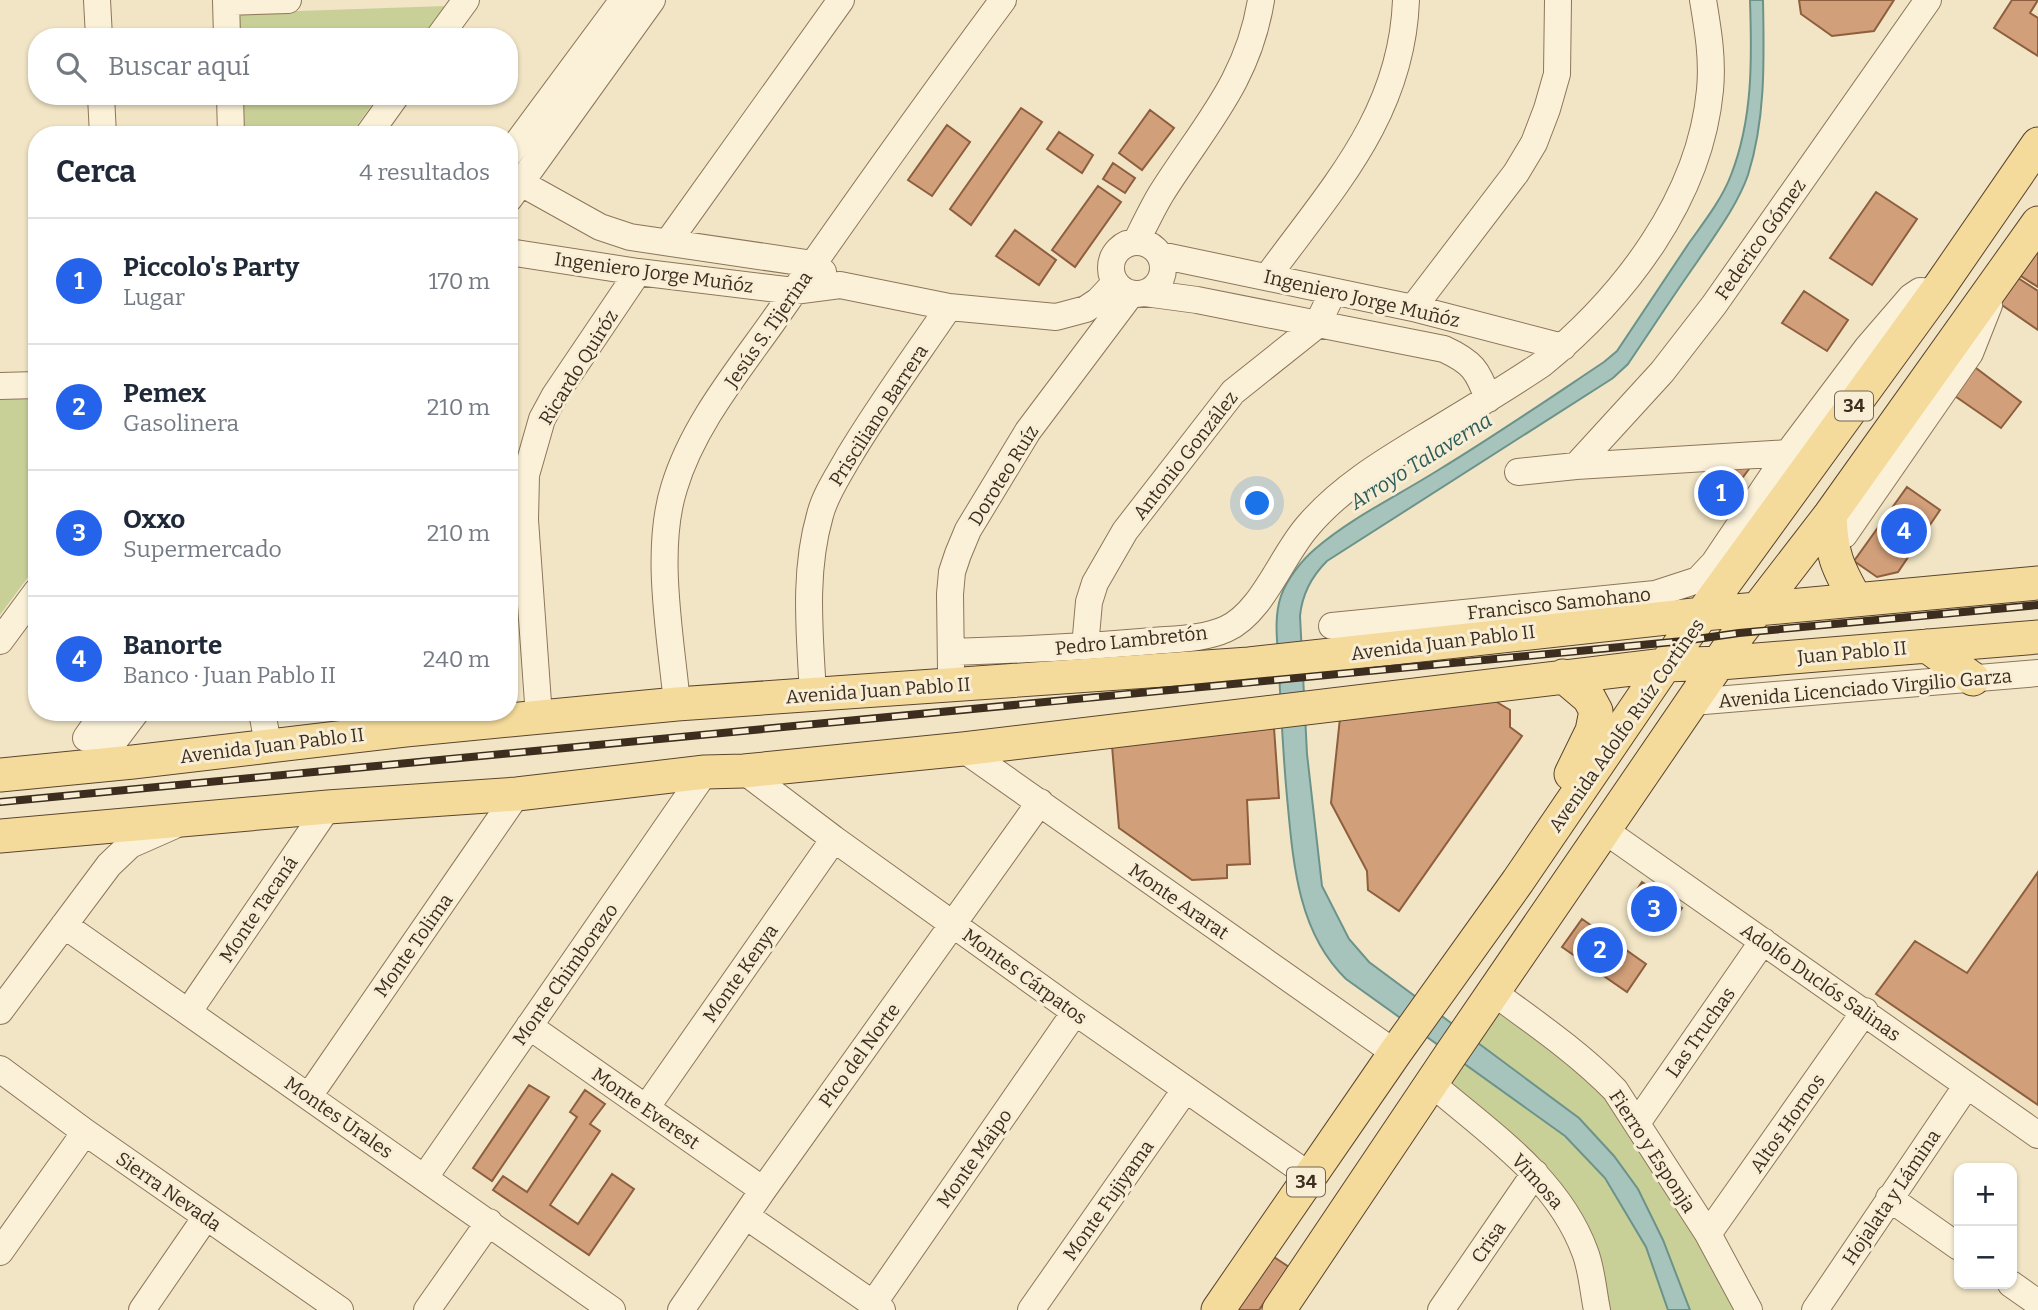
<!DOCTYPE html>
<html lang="es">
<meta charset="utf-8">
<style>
body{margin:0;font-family:Bitter,serif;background:#f2f2f3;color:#1f2937}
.controls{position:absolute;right:21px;bottom:21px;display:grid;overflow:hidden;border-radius:14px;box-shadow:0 2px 5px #0004}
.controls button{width:63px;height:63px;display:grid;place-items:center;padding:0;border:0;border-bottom:2px solid #e0e1e3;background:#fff;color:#1f2937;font:35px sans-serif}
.you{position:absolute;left:1258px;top:504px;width:24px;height:24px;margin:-18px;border:5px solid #fff;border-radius:50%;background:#1a73e8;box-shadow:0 0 0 10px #1a73e833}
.badge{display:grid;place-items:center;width:46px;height:46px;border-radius:50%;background:#2563eb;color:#fff;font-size:23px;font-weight:700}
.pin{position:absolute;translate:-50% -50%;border:4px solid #fff;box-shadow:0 2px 7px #0006}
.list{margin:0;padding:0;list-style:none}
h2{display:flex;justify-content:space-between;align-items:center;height:91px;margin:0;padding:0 28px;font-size:30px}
h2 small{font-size:23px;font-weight:400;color:#747a83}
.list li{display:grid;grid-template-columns:46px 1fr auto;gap:21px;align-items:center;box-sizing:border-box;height:126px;padding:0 28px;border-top:2px solid #e0e1e3}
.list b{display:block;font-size:26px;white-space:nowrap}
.list p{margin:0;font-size:23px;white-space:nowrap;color:#747a83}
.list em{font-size:23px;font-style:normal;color:#747a83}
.icon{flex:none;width:38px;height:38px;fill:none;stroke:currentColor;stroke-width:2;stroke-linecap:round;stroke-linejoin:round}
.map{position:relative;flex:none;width:2038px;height:1310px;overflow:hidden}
.search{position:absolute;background:#fff;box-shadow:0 2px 5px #0004;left:28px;top:28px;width:490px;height:77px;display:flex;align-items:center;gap:18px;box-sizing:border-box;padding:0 24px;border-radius:28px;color:#747a83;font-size:26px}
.panel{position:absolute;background:#fff;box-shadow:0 2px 5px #0004;left:28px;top:126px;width:490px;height:595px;border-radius:28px}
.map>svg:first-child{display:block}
</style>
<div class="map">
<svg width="2038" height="1310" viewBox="0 0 2038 1310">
<rect width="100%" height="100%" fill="#f1e5c5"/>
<path fill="#c8d098" d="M446,6L423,37H237L236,13Z
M239,96H378L350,135H241Z
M37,394V565L0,615V396Z
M1500,1002L1594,1074L1741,1310H1605L1598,1252L1441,1087Z"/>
<path fill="#a7c4bc" stroke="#6c938a" stroke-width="2" d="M1750,0H1763C1764,58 1766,118 1748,175C1737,206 1715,235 1697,262C1673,296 1651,330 1628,364L1613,378L1327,561C1311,577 1302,594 1300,616L1307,754L1322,886L1349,939L1369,962L1579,1118L1614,1156L1638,1189L1663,1240L1690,1310H1668L1646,1247L1605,1178L1565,1136L1346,979C1297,932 1293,860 1287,797C1283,754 1281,712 1279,670C1278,646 1273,619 1281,596C1287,579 1302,560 1315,549C1352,517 1399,495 1440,469C1496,435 1550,398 1604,362L1617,351C1641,315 1665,279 1689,243C1704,222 1722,199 1731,175C1753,119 1752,59 1750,0Z"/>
<path fill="#d19f79" stroke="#8e5f3e" stroke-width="2" d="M1799,0H1894L1874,31L1832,36L1801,14Z
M2012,0H2038L2030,13L2038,18V56L1994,28Z
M1021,108L1042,122L971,225L950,209Z
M1150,110L1174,128L1142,170L1119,153Z
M947,125L970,142L932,196L908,180Z
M1059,132L1093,155L1082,173L1047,149Z
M1113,163L1135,178L1125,193L1103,179Z
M1098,186L1121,202L1075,267L1052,250Z
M1876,192L1917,219L1872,285L1830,258Z
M1015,230L1056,260L1039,285L996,256Z
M2038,241V287L2016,273Z
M2018,278L2038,291V330L1999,303Z
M1804,291L1848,320L1827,351L1782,323Z
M1972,365L2021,402L2001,428L1952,394Z
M1755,461L1714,516L1707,470Z
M1907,487L1940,510L1898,572L1877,577L1854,561Z
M1495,701L1510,710V727L1522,736L1399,911L1368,890L1367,871L1331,803L1340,718Z
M1274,728L1279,798L1247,800L1250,864L1227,865V878L1192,880L1119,828L1112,746Z
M2038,872V1105L1876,994L1915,941L1967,973Z
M1642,882L1682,908L1664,933L1632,911L1631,899Z
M1582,919L1646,964L1627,992L1562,947Z
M529,1085L549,1097L492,1181L473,1168Z
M585,1090L605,1104L590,1124L600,1131L550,1205L578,1224L612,1174L634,1189L589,1255L493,1190L503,1176L527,1192L577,1117L570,1112Z
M1268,1253L1289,1267L1259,1310H1228Z"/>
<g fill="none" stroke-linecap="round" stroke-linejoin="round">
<defs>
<path id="minor" d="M97,0L99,37
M226,0L227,37
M226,2L288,0
M439,37L466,0
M101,96L103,135
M230,96L231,135
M368,135L396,96
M509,154L623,0
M521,183L600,227L630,237L813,264L823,272
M509,199L652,0
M1111 268a26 26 0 1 1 52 0a26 26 0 1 1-52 0Z
M668,242L841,0
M1136,242C1144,226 1152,209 1161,194C1203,127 1248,82 1261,0
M509,252L638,272L794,291L840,285L949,307L1056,317L1086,309L1098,301L1115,283
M1160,255L1413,308L1563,347
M1268,276C1332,188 1402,115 1406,0
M1145,293L1197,300L1444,349C1472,362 1478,370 1488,399
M1413,308L1516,173L1534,143L1547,109L1557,74L1558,0
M0,386L37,385
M1576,466L1662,372L1714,305L1928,0
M1518,472L1576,466L1788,453
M1831,543L1844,535L1970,353L1989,305
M1332,626L1655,594L1698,580L1714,563L1788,453L1867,348L1911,297L1920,291L1936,292
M0,641L37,591
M1085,647L1089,602L1095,583L1125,531L1233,392L1317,325L1333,292
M951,652C1019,650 1085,647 1153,641C1176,639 1204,639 1226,629C1262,613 1281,557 1307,527C1342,485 1392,457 1438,429C1473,408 1508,387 1542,364C1624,297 1700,199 1710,90C1713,59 1708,30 1703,0
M951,669L950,594L952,572L958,554L968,530L1028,431L1131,294
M813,695C810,635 803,574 820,515C825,495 838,476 848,458C879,406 915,357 949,307
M1692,702L2038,673
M677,704C671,638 654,552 674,488C694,421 744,364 783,307C855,204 928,101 1003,0
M262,712L268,744
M539,717L525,520L526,475L542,419L555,395L638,272
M86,738L104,712
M963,749L1395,1053
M96,765L136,712
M744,771L834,839L1075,1012L1310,1176
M1604,830L2038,1135
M64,925L612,1310
M1493,992C1535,1023 1579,1053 1615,1090L1708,1234L1749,1310
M0,1011L109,865L130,845L173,826
M189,1011L328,807
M529,1026L763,1190
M0,1069L85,1132L340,1310
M1431,1083C1488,1132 1558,1178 1585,1252C1592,1270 1593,1291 1597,1310
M309,1096L517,794
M646,1108L834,839
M1637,1123L1763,941
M425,1177L705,772
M1889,1198L1959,1247
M746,1216L882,1310
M1708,1234L1865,1011
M0,1252L85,1132
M2011,1284L2038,1303
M873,1304L1075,1012
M142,1310L206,1217
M427,1310L489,1222
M681,1310L763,1190L1040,802
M1031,1310L1185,1090
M1441,1310L1535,1173
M1815,1310L1967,1085"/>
<path id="major" d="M1830,515C1831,553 1837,567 1856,600
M1927,646L1973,679
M1563,676L1589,698L1596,711L1592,731L1571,774
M0,775L133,762L405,730L677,704L1249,664L1703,614L2038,583
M0,836L328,807L517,794L705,772L744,771L963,749L1665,665L1720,663L2038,637
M1218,1310L1395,1053L1518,881L1665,665L1936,292L2038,144
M1279,1310L1451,1054L1739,633L1830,515L2038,223"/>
</defs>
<use href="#minor" stroke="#8d765a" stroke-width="28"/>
<use href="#major" stroke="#5b442e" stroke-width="35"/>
<use href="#minor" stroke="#fbf1d9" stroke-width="26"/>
<use href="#major" stroke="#f5db9b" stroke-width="33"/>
<defs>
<path id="rail" d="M0,802L1683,641L1739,633L2038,605"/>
</defs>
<use href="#rail" stroke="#3c2d1e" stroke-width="8"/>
<use href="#rail" stroke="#f8eed5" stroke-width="5" stroke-dasharray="16" stroke-linecap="butt"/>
</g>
<g text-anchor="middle" stroke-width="6" stroke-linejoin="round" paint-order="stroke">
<g fill="#f8eed5" stroke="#746755" stroke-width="2">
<rect x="1835" y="391.5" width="38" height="29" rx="5"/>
<rect x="1287" y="1167.5" width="38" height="29" rx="5"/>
</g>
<g font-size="18" font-weight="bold" fill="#3c2d1e">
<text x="1854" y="412">34</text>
<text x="1306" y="1188">34</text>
</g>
<g font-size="19" fill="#3c2d1e" stroke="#f8eed5">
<text transform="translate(1760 239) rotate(-55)" y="7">Federico Gómez</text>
<text transform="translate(654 272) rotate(8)" y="7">Ingeniero Jorge Muñóz</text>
<text transform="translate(1362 298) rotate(13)" y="7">Ingeniero Jorge Muñóz</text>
<text transform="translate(768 329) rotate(-55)" y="7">Jesús S. Tijerina</text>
<text transform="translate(578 367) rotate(-58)" y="7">Ricardo Quiróz</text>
<text transform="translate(878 415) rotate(-57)" y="7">Prisciliano Barrera</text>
<text transform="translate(1185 455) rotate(-52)" y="7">Antonio González</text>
<text transform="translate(1003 475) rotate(-58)" y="7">Doroteo Ruíz</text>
<text transform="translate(1559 603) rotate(-6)" y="7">Francisco Samohano</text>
<text transform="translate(1131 640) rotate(-6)" y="7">Pedro Lambretón</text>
<text transform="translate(1443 642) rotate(-7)" y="7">Avenida Juan Pablo II</text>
<text transform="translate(1852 652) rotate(-5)" y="7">Juan Pablo II</text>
<text transform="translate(1865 688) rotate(-5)" y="7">Avenida Licenciado Virgilio Garza</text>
<text transform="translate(878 690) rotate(-4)" y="7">Avenida Juan Pablo II</text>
<text transform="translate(1626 725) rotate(-55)" y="7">Avenida Adolfo Ruíz Cortines</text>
<text transform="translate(272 745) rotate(-7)" y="7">Avenida Juan Pablo II</text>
<text transform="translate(1179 901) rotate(35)" y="7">Monte Ararat</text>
<text transform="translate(258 909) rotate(-56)" y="7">Monte Tacaná</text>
<text transform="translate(413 945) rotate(-55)" y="7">Monte Tolima</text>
<text transform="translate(740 973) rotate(-55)" y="7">Monte Kenya</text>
<text transform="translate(565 974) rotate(-55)" y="7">Monte Chimborazo</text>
<text transform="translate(1025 976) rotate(36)" y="7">Montes Cárpatos</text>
<text transform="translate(1821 982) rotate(35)" y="7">Adolfo Duclós Salinas</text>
<text transform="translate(1700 1032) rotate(-55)" y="7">Las Truchas</text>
<text transform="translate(859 1055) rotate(-54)" y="7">Pico del Norte</text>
<text transform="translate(646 1108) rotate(35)" y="7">Monte Everest</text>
<text transform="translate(339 1117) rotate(35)" y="7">Montes Urales</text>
<text transform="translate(1787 1123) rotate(-55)" y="7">Altos Hornos</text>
<text transform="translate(1653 1151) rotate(57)" y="7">Fierro y Esponja</text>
<text transform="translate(974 1158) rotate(-55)" y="7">Monte Maipo</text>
<text transform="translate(1538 1181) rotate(48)" y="7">Vimosa</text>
<text transform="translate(169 1191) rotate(35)" y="7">Sierra Nevada</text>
<text transform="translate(1891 1197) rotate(-56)" y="7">Hojalata y Lámina</text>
<text transform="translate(1108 1200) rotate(-55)" y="7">Monte Fujiyama</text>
<text transform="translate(1488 1242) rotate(-56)" y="7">Crisa</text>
</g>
<g font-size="21" font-style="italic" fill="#2d5d5b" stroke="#f8eed5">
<text transform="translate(1421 461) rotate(-32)" y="7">Arroyo Talaverna</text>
</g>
</g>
</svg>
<div class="controls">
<button>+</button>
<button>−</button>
</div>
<div class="you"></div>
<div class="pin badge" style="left:1721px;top:493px">1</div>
<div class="pin badge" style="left:1600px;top:950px">2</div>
<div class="pin badge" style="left:1654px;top:909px">3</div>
<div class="pin badge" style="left:1904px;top:531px">4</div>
<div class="search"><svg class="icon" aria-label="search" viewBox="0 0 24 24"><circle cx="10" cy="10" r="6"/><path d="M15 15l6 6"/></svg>Buscar aquí</div>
<section class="panel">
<h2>Cerca<small>4 resultados</small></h2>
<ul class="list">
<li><span class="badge">1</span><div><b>Piccolo's Party</b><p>Lugar</p></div><em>170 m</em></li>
<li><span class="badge">2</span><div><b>Pemex</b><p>Gasolinera</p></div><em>210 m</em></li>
<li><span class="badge">3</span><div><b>Oxxo</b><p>Supermercado</p></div><em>210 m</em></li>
<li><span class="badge">4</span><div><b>Banorte</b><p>Banco · Juan Pablo II</p></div><em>240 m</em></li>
</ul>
</section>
</div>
